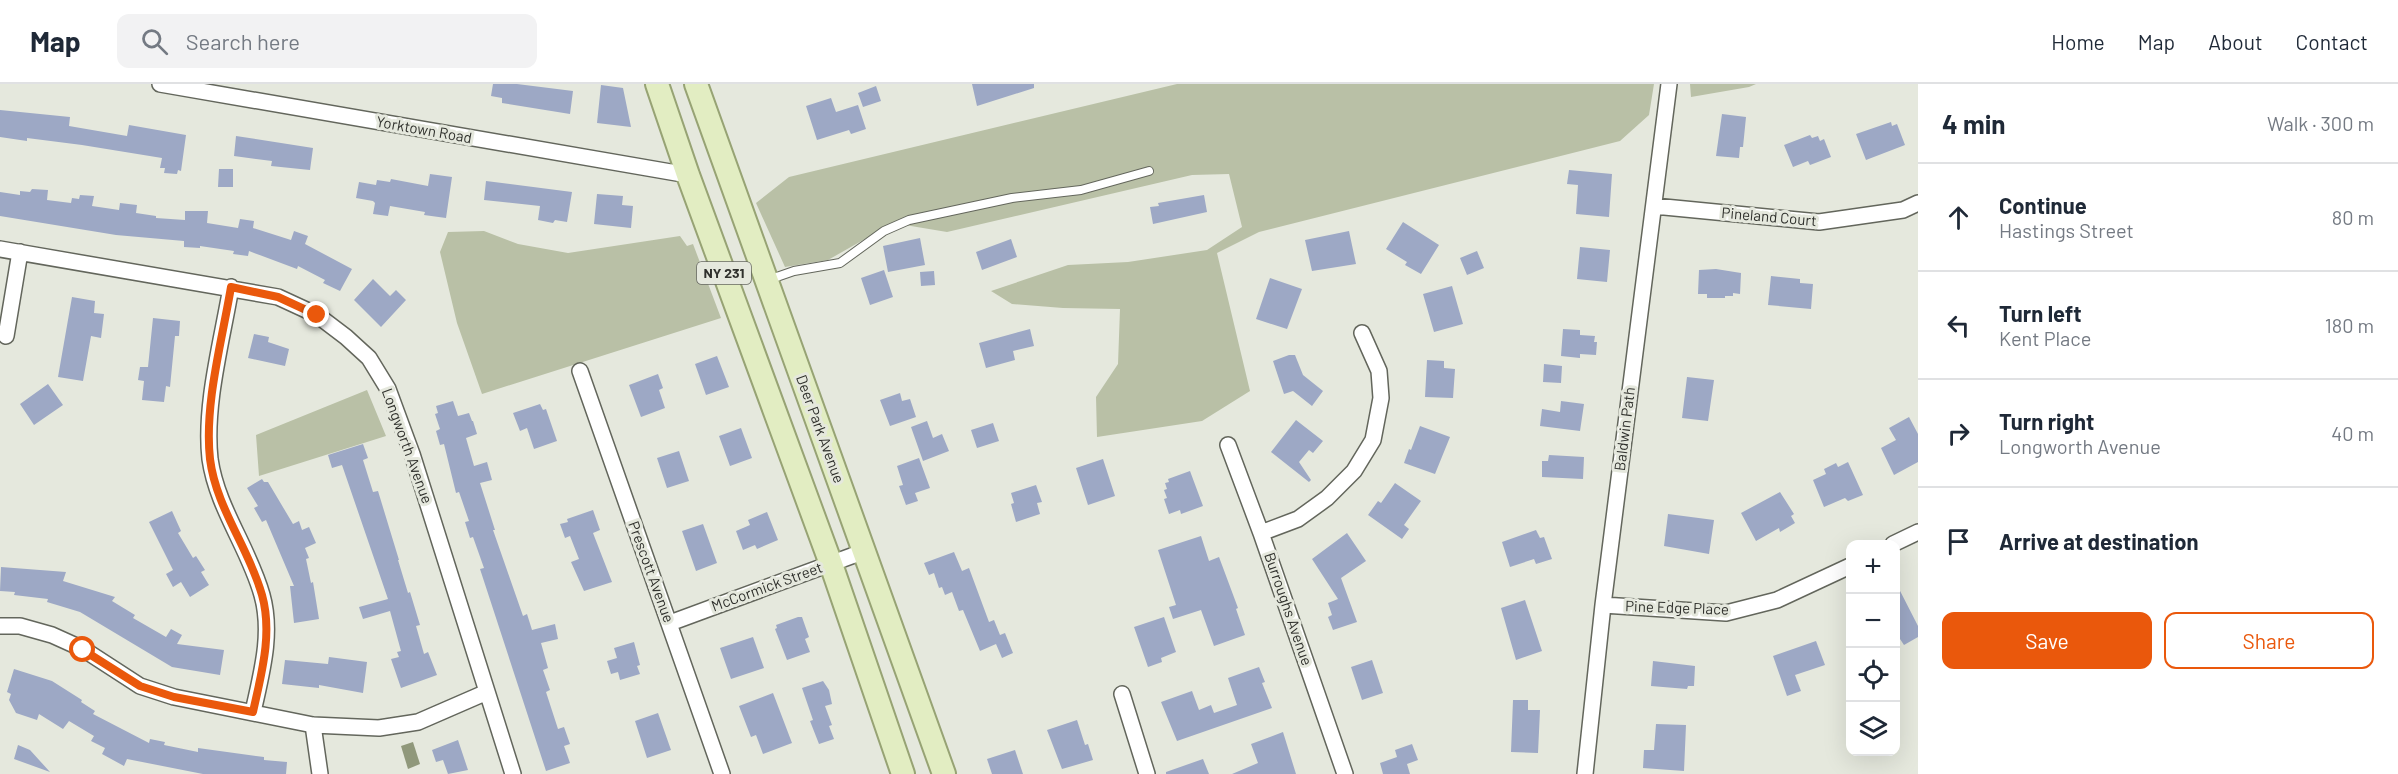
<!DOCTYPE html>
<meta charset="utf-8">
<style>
body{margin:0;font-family:Barlow,sans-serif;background:#f2f2f3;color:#1f2937}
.controls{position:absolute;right:18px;bottom:18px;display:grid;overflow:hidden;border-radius:12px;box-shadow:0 6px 24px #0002}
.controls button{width:54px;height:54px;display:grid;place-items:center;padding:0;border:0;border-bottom:2px solid #e0e1e3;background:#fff;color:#1f2937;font:30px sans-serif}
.stop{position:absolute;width:18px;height:18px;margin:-14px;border:4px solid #ea580c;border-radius:50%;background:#fff}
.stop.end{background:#ea580c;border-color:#fff;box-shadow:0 2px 6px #0008}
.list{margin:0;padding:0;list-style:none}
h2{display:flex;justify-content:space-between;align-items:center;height:78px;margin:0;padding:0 24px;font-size:26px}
h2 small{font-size:20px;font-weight:400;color:#747a83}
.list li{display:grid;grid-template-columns:39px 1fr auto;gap:18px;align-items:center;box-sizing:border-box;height:108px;padding:0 24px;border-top:2px solid #e0e1e3}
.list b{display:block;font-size:22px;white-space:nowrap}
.list p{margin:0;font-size:20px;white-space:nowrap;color:#747a83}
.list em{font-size:20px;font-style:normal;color:#747a83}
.actions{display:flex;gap:12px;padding:18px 24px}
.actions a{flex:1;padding:14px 0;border:2px solid #ea580c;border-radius:12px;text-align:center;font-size:21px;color:#ea580c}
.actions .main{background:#ea580c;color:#fff}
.icon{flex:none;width:33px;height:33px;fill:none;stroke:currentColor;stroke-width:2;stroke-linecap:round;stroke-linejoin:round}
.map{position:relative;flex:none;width:1918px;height:690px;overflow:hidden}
header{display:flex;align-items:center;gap:36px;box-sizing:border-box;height:84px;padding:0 30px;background:#fff;border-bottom:2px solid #e0e1e3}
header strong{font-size:28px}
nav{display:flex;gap:33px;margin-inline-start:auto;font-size:21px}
.search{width:420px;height:54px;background:#f2f2f3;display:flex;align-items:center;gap:15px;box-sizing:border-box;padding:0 21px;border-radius:12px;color:#747a83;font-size:22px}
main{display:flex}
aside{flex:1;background:#fff}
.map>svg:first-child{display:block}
</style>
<header>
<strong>Map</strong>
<div class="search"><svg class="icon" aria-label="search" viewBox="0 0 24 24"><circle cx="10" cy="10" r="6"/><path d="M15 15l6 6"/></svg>Search here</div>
<nav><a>Home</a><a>Map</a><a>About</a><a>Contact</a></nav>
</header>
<main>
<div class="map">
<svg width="1918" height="690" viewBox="0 0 1918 690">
<rect width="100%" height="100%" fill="#e5e8dd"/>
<path fill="#b9c0a6" d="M1177,0H1654L1649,31L1620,57L1259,148L1217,169L1250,307L1202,337L1097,353L1096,313L1118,280L1120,225L1063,224L1012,220L991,207L1068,181L1128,178L1207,166L1242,143L1229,90L1192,91L947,148L893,139L828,176L785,183L756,119L789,93Z
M1690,0H1756L1749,3L1691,13Z
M484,147L518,160L568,169L680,152L687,162L693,160L721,234L482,310L457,239L440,168L448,148Z
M367,306L386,352L259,392L256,351Z"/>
<path fill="#90987b" d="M413,658L420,680L408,685L401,662Z"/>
<path fill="#9da8c5" d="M493,0H517L573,7L570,30L502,19V14L491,12Z
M972,0H1034V4L977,22Z
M601,1L623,4L631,43L597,39Z
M876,2L881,17L863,23L858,9Z
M831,14L836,28L858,21L866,45L851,50L849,46L817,56L806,22Z
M0,26L70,33L69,42L127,52L129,41L186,51L181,87L178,86L177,90L164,89L165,84H160L162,74L82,61L27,54V57L0,53Z
M1722,30L1746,33L1743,63H1740L1739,74L1716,72Z
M1891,38L1892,42L1897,40L1905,61L1866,76L1856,50Z
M1810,51L1812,54L1818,52L1820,57L1824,55L1831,73L1810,81L1808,77L1793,83L1784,61Z
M236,52L313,64L310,86L271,82L272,77L234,72Z
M219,85H233V103H218Z
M1569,86L1612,90L1609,133L1576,130L1578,101L1567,100Z
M430,90L452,93L446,134L424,131L425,128L390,122L388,132L373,130L375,119L373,117L356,114L359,98L376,101L377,96L390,98L391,95L428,102Z
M486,97L572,108L567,138L555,136L553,139L538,136L540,122L484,116Z
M32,105L48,106L47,116L71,119L72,114L79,115L80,111L94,112L92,122L119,126L120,119L137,121L136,129L156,132V134L185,136V127H208L207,139L238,144L240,135L254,137L253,144L291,156L294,147L308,152L305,160L352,185L340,207L323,199L325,196L298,182L297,185L249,167L248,172L233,170L234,167L200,162V164L184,163V157L116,151L0,132V108L20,111V107L30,108Z
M597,110L623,112L622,121L633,122L631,144L594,140Z
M1204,111L1207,128L1153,140L1150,123L1159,122L1158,119Z
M1403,138L1439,161L1421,190L1405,181L1407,178L1386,165Z
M1349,147L1356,180L1312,187L1305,156Z
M920,154L925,181L888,188L883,162Z
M1011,155L1017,173L982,186L976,168Z
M1580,163L1610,166L1607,198L1577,195Z
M1477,167L1484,184L1467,191L1460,174Z
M1716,185L1741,189L1740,210L1733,209V212H1725V214H1707V210H1698L1699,186Z
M884,186L893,213L870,221L861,194Z
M934,187L935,201L921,202L920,188Z
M1771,192L1800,195V199L1813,200L1811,225L1768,221Z
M1270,194L1302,205L1287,245L1256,235Z
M373,195L390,212L396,206L406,216L381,243L354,216Z
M1452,202L1463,240L1434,248L1423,210Z
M72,213L95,217L94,229L104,230L101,254L91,252L83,297L58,293Z
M153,234L180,237L179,252H175L170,303L166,302L164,318L142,316L144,297L138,296L140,283H148Z
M1030,245L1034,262L1013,267L1015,276L986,284L979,259Z
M1563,245L1580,246V251L1595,252L1594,258H1597L1596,271L1580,270V274L1561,272Z
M254,250L269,253L268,258L289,265L285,282L248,274Z
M1289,271H1295L1303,291L1323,307L1312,322L1293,307L1284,310L1273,277Z
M717,272L729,303L706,311L695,280Z
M1427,276L1444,277V284L1455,285L1453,314L1425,313Z
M1544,280L1562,282L1561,299L1543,298Z
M658,290L663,304L659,306L665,324L641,333L629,301Z
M1687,293L1714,296L1708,337L1682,334Z
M48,300L63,321L34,341L20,320Z
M900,309L902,317L910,315L916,333L890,342L880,316Z
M453,317L458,332L469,329L472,337H473L477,350L466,354L474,382L487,378L492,396L480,399L495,446H493L523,532L527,530L532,546L555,540L558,555L541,559L548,584L543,586L550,606L546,608L558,645L564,643L570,660L564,662L570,679L546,687L480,485L484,484L473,453L470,454L465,438L469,437L459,408L456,409L444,360L440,361L436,347L440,345L435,330L438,329L436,322Z
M1561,317L1584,320L1580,347L1540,342L1542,325L1560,328Z
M540,320L543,326L546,325L557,357L534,365L527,344L520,347L513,329Z
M1909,333L1918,350V378L1894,391L1881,364L1896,356L1889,344Z
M1296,336L1323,357L1313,369L1309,366L1299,378L1311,396L1309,398L1271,368Z
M927,337L933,354L942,350L949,367L923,377L911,343Z
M993,339L999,357L977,364L971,346Z
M1420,342L1450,353L1435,390L1404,379L1409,365L1411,366Z
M741,344L752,374L730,382L719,352Z
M363,360L368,374L363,376L373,408L378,407L399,476H398L408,509L410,508L420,541L416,542L424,570L428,568L437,591L401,604L391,575L399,573L397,568L401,567L390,527L363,535L359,523L388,515L342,381L332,384L328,371Z
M679,367L689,397L667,404L657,374Z
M1549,371L1584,373L1583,395L1542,393V377H1548Z
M919,374L930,404L915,409L918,417L906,421L899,402L903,401L897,382Z
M1103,375L1115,412L1088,421L1076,384Z
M1848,378L1863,411L1848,417L1845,414L1824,423L1813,396L1826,390L1824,385L1836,379L1838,383Z
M1190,387L1203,422L1181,430L1180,426L1169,430L1164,415L1167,414L1164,406L1167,405L1165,399L1169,398L1168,395Z
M262,395L264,398H268L293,440L299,437L302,446L309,443L316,459L305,464L309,474L306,475L311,499L313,498L319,535L294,539L290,502H294L266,436L262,438L254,424L258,422L247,404Z
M1395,399L1421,417L1404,441L1409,445L1402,455L1368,431L1378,417L1381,419Z
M1036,401L1042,418L1037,419L1040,430L1016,438L1011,420L1014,419L1011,409Z
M1780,408L1794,430L1791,432L1795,439L1780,448L1779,444L1756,457L1741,429Z
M593,426L600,446L593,449L612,498L584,507L571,478L579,475L570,452L565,454L560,440L568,438L567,435Z
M172,427L181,447L178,449L193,474L196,472L205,486L201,488L209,501L190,513L181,498L173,503L166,490L173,486L149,438Z
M767,428L778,456L757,465L755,461L743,466L736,447L750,441L748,436Z
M1668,430L1714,436L1709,470L1664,462Z
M703,440L717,479L696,487L682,447Z
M1536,446L1540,454L1544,453L1552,475L1536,480L1534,475L1510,483L1502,458Z
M1347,449L1366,477L1341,494L1357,538L1333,546L1328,533L1332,531L1328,519L1338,515L1312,475Z
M1201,452L1209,477L1219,473L1238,524L1236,525L1245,551L1214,562L1201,526L1173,535L1169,523L1176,521L1158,466Z
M954,468L962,487L969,484L989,538L994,536L1000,551L1005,549L1013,569L1002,574L996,560L980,567L963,526L959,527L952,508L945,511L942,503L939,504L934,489L929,491L924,479Z
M1,483L66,488L63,497L115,513L112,517L135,531L133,534L166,553L171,545L182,551L177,560L224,566L220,591L172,583L80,528L47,518L48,515L14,511L15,508L0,507Z
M1896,499L1918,542V553L1904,561L1896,549Z
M1525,516L1542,567L1516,576L1501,524Z
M798,533H802L809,553L805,555L810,568L787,576L775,545L777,544L776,541Z
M1164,533L1176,568L1161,574L1162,578L1148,583L1134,543Z
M753,553L764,584L731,595L720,564Z
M1816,557L1825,581L1795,591L1801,607L1787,612L1773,572Z
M634,558L640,581L637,582L640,590L620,596L618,588L611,590L607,577L617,574L614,564Z
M329,573L367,578L363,609L319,601V604L282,600L285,576L328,580Z
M1372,576L1383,609L1362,616L1351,583Z
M1653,577L1695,582L1694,602H1688L1687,605L1651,602Z
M1259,583L1265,598L1262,599L1272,624L1177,657L1161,618L1192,607L1199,626L1211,621L1214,629L1237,621L1228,594Z
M14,585L52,597L82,616L81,618L95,627L93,630L149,659L150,655L165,658L164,661L198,668V664L264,673V676L287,678L286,690H203L127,675L124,682L102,670L105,664L91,657L94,652L69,637L63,645L39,630L37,636L16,629L9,616L11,610L7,608Z
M823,597L829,606L832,620L825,622L832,641L829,642L834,655L819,660L810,637L813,636L802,604Z
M773,609L792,659L763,670L756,651L751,653L739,622Z
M1513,616H1528V626H1540L1538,669L1511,668Z
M658,629L671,666L647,674L635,637Z
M1077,636L1085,661L1088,660L1093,676L1062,685L1047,646Z
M1656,640L1686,641L1684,687L1643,684L1644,666H1654Z
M1283,648L1296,690H1232L1258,679L1251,660Z
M458,656L468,686L448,690L443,676L436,678L432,666Z
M1412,660L1418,676L1407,680L1410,690H1383L1380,679L1397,673L1395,666Z
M18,661L30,666L50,688L14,675Z
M1015,666L1023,690H992L987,675Z
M1203,675L1209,690H1166V688Z"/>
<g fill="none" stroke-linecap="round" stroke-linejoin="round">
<defs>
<path id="lane" d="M768,196L794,187L840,179L884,147L909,136L1012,114L1081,106L1149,87"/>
<path id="street" d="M160,0L688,91
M1654,122L1819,138L1903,126L1918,119
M0,165L278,213L317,231L346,253L369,274L388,305L412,370L513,690
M231,203C222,257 204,321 210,375C217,424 249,464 262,511C273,550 261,591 253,628
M6,252L20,168
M580,287L722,690
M1228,361L1261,449L1345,690
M1261,449L1298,435L1327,414L1354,387L1373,356L1381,314L1379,287L1362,249
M1893,460L1918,448
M1603,521L1726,529L1777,516L1850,482
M670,539L865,467
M0,542H20L52,551L83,565L140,602L174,613L313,641L379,644L418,638L487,608
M1122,610L1147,690
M313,641L320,690
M1585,690L1603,521L1669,0"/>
<path id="primary" d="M657,0L688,91L831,480L903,690
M696,0L944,690"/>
</defs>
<use href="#lane" stroke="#63665c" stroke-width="10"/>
<use href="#street" stroke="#63665c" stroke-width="18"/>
<use href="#primary" stroke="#97a374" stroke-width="26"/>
<use href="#lane" stroke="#fff" stroke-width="8"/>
<use href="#street" stroke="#fff" stroke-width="15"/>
<use href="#primary" stroke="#e2edc2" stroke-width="22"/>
</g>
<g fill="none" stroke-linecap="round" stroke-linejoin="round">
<path stroke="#ea580c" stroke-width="8" d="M83,566L140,602L174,613L253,628C261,591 273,550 262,511C249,464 216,424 210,375C204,321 222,257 231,203L278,213L317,231"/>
</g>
<g text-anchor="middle" stroke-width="6" stroke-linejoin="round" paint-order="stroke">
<rect fill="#e5e8dd" stroke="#666761" stroke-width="1.5" x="697" y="178" width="54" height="22" rx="4.5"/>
<g font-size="14" font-weight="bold" fill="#2f302c">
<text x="724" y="194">NY 231</text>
</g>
<g font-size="15" fill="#2f302c" stroke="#e5e8dd">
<text transform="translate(424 46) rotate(10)" y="5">Yorktown Road</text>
<text transform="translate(1769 133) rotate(5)" y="5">Pineland Court</text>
<text transform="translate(820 345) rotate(70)" y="5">Deer Park Avenue</text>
<text transform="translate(1625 345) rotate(-83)" y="5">Baldwin Path</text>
<text transform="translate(407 362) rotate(70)" y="5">Longworth Avenue</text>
<text transform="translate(651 488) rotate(70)" y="5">Prescott Avenue</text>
<text transform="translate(767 503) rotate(-20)" y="5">McCormick Street</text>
<text transform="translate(1677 524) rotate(2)" y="5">Pine Edge Place</text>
<text transform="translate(1288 525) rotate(71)" y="5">Burroughs Avenue</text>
</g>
</g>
</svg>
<div class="controls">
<button>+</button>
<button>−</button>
<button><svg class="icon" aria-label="locate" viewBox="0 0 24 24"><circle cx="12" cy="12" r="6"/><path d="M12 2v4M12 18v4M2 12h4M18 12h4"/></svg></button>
<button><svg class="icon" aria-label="layers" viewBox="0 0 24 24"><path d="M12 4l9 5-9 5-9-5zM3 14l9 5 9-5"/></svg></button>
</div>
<div class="stop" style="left:83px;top:566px"></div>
<div class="stop end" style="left:317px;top:231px"></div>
</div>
<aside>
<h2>4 min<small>Walk · 300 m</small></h2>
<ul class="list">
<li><svg class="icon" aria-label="ahead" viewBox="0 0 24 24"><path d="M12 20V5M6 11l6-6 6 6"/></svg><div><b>Continue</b><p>Hastings Street</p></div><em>80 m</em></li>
<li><svg class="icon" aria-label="left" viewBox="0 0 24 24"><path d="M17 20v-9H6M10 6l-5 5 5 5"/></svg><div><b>Turn left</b><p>Kent Place</p></div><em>180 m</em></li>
<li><svg class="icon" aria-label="right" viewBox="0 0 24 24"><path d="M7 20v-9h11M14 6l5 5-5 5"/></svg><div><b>Turn right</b><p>Longworth Avenue</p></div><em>40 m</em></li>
<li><svg class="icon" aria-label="arrive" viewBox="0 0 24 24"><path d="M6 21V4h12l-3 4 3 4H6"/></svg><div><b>Arrive at destination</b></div></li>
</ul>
<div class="actions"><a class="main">Save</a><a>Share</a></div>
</aside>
</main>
